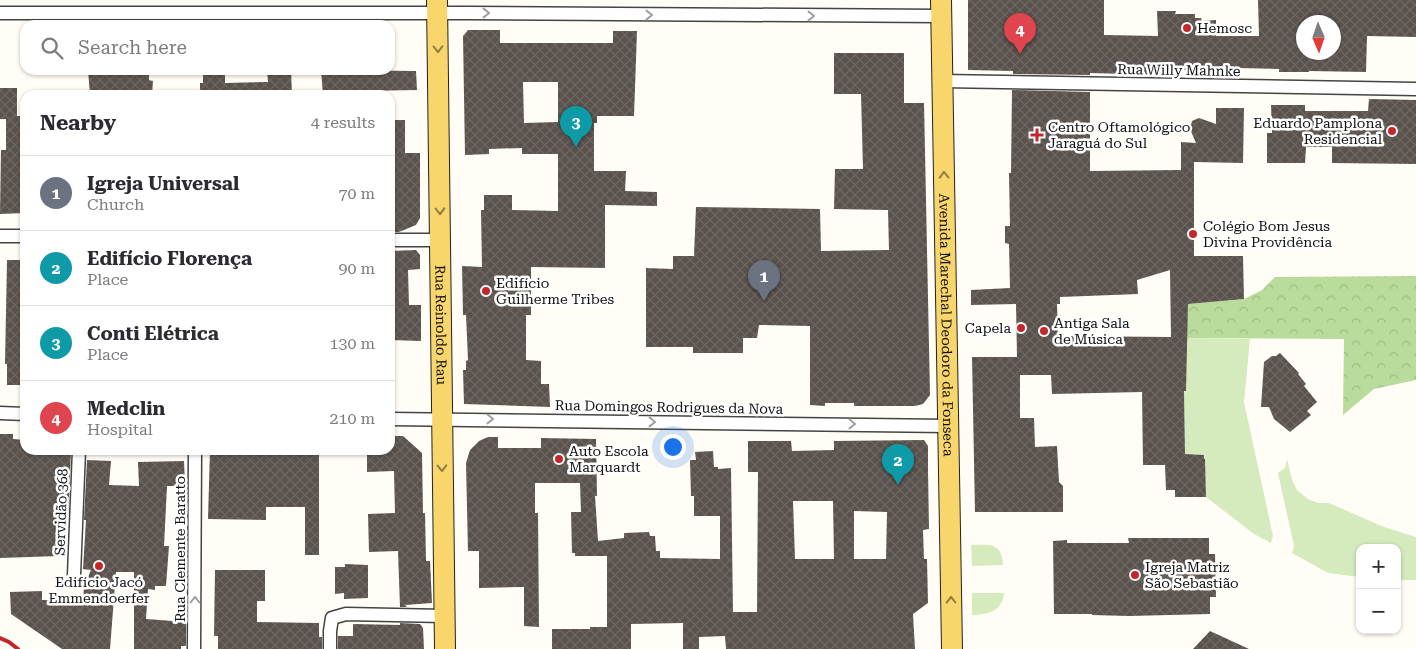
<!DOCTYPE html>
<meta charset="utf-8">
<style>
body{margin:0;font-family:"Roboto Serif",serif;background:#f7f7f7;color:#2b2b33}
.controls{position:absolute;right:15px;bottom:15px;display:grid;overflow:hidden;border-radius:10px;box-shadow:0 1px 4px #0004}
.controls button{width:45px;height:45px;display:grid;place-items:center;padding:0;border:0;border-bottom:1px solid #e1e1e2;background:#fff;color:#2b2b33;font:25px sans-serif}
.compass{position:absolute;left:1296px;top:15px;width:45px;height:45px;border-radius:50%;background:#fff;box-shadow:0 1px 4px #0004;rotate:178deg}
.you{position:absolute;left:672px;top:446px;width:18px;height:18px;margin:-12px;border:4px solid #fff;border-radius:50%;background:#1a73e8;box-shadow:0 0 0 8px #1a73e833}
.badge{display:grid;place-items:center;width:32px;height:32px;border-radius:50%;background:#2563eb;color:#fff;font-size:16px;font-weight:700}
.pin{position:absolute;translate:-50% -41px;filter:drop-shadow(0 1px 2px #0008)}
.pin::after{content:'';position:absolute;top:26px;width:18px;height:15px;background:inherit;clip-path:polygon(0 0,100% 0,50% 100%)}
.list{margin:0;padding:0;list-style:none}
h2{display:flex;justify-content:space-between;align-items:center;height:65px;margin:0;padding:0 20px;font-size:21px}
h2 small{font-size:16px;font-weight:400;color:#7c7c81}
.list li{display:grid;grid-template-columns:32px 1fr auto;gap:15px;align-items:center;box-sizing:border-box;height:75px;padding:0 20px;border-top:1px solid #e1e1e2}
.list b{display:block;font-size:19px;white-space:nowrap}
.list p{margin:0;font-size:16px;white-space:nowrap;color:#7c7c81}
.list em{font-size:16px;font-style:normal;color:#7c7c81}
.icon{flex:none;width:28px;height:28px;fill:none;stroke:currentColor;stroke-width:2;stroke-linecap:round;stroke-linejoin:round}
.map{position:relative;flex:none;width:1416px;height:649px;overflow:hidden}
.search{position:absolute;background:#fff;box-shadow:0 1px 4px #0004;left:20px;top:20px;width:375px;height:55px;display:flex;align-items:center;gap:12px;box-sizing:border-box;padding:0 18px;border-radius:15px;color:#7c7c81;font-size:19px}
.panel{position:absolute;background:#fff;box-shadow:0 1px 4px #0004;left:20px;top:90px;width:375px;height:365px;border-radius:15px}
.map>svg:first-child{display:block}
</style>
<div class="map">
<svg width="1416" height="649" viewBox="0 0 1416 649">
<defs>
<pattern id="forest-crowns" width="20" height="18" patternUnits="userSpaceOnUse" patternTransform="scale(1.25)"><rect width="20" height="18" fill="#b9dc9c"/><path d="M2 6a3 3 0 1 1 6 0M12 15a3 3 0 1 1 6 0" fill="none" stroke="#9ebc85"/></pattern>
<pattern id="building-cross-hatch" width="8" height="8" patternUnits="userSpaceOnUse" patternTransform="scale(1.25)"><rect width="8" height="8" fill="#5a524d"/><path d="M0 0l8 8M0 8l8-8" fill="none" stroke="#6d6662"/></pattern>
</defs>
<rect width="100%" height="100%" fill="#fffdf5"/>
<path fill="#d5ebbd" d="M1186,338L1250,339L1244,402L1273,536L1271,543L1254,534L1206,497L1205,459H1204V455L1185,454L1184,391H1186Z
M1287,459L1292,480L1297,490L1308,499L1318,503H1329L1384,527L1416,537V580H1397V548H1360V577L1328,573L1292,553L1294,546L1278,473L1285,468Z
M971,545C989,545 1002,542 1003,565L972,566Z
M972,593H1004C1003,611 987,615 972,615Z"/>
<path fill="url(#forest-crowns)" d="M1416,276V380L1374,389L1343,415L1344,339L1186,338L1188,304L1244,299L1262,290L1275,277Z"/>
<path fill="url(#building-cross-hatch)" fill-rule="evenodd" d="M968,0H1104V35L1158,36L1157,11H1176L1175,14H1195V18H1201L1202,21L1216,20V36H1259L1258,0H1416V37L1367,36L1366,72L1309,71V72H1279V69L1238,68V70H1168V75L1090,73V75L1013,74V71L968,70ZM1304,22H1334V52H1304Z
M468,30H500V43H613V31H637L634,116H597V123H594V171H626L625,191L657,192V206L605,205V268L531,267V315H526V360L541,361V384H549L550,407L464,404L463,370H466V361L468,360L466,315H463L462,266L482,267L481,210H484V195H512V210L558,211V154H522V148L489,149V154L465,155L463,36ZM523,82H558V122L524,123Z
M834,53H904V103H924L930,395L923,404L915,406H854V403H825V406L810,405V326L759,325L757,338H743V353H693V347H646V268L673,269V256H694L696,207L820,209L821,251L889,250L888,210L834,209L835,169H863L861,94H834Z
M88,70H149V80L153,81L152,95H90Z
M203,70H225V83L265,82H268L267,70H291L292,95H200V83H203Z
M321,70L416,71L417,90L360,91V95H323Z
M0,88H17V116H25V213L0,214L1,150H6V119H0Z
M1012,90L1090,92V171L1181,170V142L1196,143L1190,129L1192,121L1199,118L1216,124V108H1244L1243,163L1194,162V256H1243L1244,299L1188,304L1186,391H1184L1185,454L1204,455V459H1205L1206,497H1175V490H1166L1165,465H1143L1142,392L1052,394L1051,375H1020V418H1034L1035,447L1057,446L1059,482L1063,486V512H975L972,357H1017L1016,304L971,305V290L1010,288L1009,244L1005,243V226H1010L1009,173H1011ZM1170,270L1171,337L1058,336L1057,304H1060V297L1138,294L1137,280Z
M1369,99L1416,100V164L1332,163V147H1306L1305,163H1267V133H1272L1271,105H1305V111H1368Z
M390,120H405V153H420V218L416,225L399,232H390Z
M416,250L420,255V269L408,270L409,305H421V341L390,340V251Z
M7,260H25V385H7V364H5Z
M1280,353L1299,373L1298,374L1306,384L1304,386L1317,402L1307,411L1311,415L1290,432L1274,419L1269,407H1261L1264,362L1272,356H1276Z
M0,434H13V439L25,440V450H71L68,519H60L59,556L0,558Z
M390,436H403L422,453L423,513H425L426,561H430L432,603L405,605L407,607H400L398,551L369,552L368,514L395,513L394,471L367,472V450H390Z
M488,437H498V448H541V438L596,439L597,496H595L598,541L624,538V533L649,532L650,536H655L656,551H660V558L720,559V516H694V496H691L690,460H696L695,452L713,451L714,467H718V469L731,468L733,612H757L758,472H748V441H791L792,451L834,450V441L924,440L928,446V470L929,529L923,530L924,559H927L928,603L913,614L915,649H726L725,636L699,637V649H683V623L631,624V649H552V629H590V627H607V556H575V553H572L571,512H581L580,483H535V513H538L539,627L524,626V587L479,588V551H468L466,463L470,450L479,441ZM793,501H833L834,559H795ZM854,511L887,512L886,559H854Z
M210,450H319V555H305V507H266V520L208,519Z
M87,460L111,461L109,485L139,486L138,462L184,461L185,486H167L164,546H169L166,586H155V590L148,589L146,619L186,622V646H181V649H134V572H116L110,649H62L11,614L10,592L42,591V600L83,601L84,587L91,570L83,569L86,520H84Z
M1128,538H1209V554H1215L1216,597H1210V614L1129,616L1092,615V614H1054L1053,541L1067,540V543H1129Z
M345,564L368,565V598L344,599V593L335,594V567H345Z
M215,570H265V601H257V622L319,623V637H322V649H218V636H214Z
M400,623L420,624L423,628L424,649H338V636H353V624L400,625Z
M1210,631L1249,649H1193Z"/>
<g fill="none" stroke-linecap="round" stroke-linejoin="round">
<defs>
<path id="street" d="M0,13H467L941,16
M942,81L1416,89
M0,236H25
M390,240H440
M0,413L25,414
M390,419L948,426
M74,575L79,450
M194,649L195,450
M330,649V631L332,618L346,614L444,616"/>
<g id="primary">
<path id="s1" d="M437,0L445,649"/>
<path id="s2" d="M941,0L952,649"/>
</g>
</defs>
<use href="#street" stroke="#444" stroke-width="15"/>
<use href="#primary" stroke="#222" stroke-width="22"/>
<use href="#street" stroke="#fff" stroke-width="12"/>
<use href="#primary" stroke="#f9d66b" stroke-width="20"/>
<path stroke="#c4262e" stroke-width="4" d="M0,638L9,642L18,649"/>
</g>
<defs><path id="oneway-chevron" d="M-2-3.5L2.5 0L-2 3.5" fill="none" stroke-width="1.6" stroke-linecap="round" stroke-linejoin="round" transform="scale(1.25)"/></defs>
<g stroke="#a0a0a0">
<use href="#oneway-chevron" transform="translate(486 13)"/>
<use href="#oneway-chevron" transform="translate(649 15)"/>
<use href="#oneway-chevron" transform="translate(811 16)"/>
<use href="#oneway-chevron" transform="translate(490 419) rotate(1)"/>
<use href="#oneway-chevron" transform="translate(652 422) rotate(1)"/>
<use href="#oneway-chevron" transform="translate(852 424) rotate(1)"/>
<use href="#oneway-chevron" transform="translate(195 600) rotate(-90)"/>
</g>
<g stroke="#917d42">
<use href="#oneway-chevron" transform="translate(438 49) rotate(89)"/>
<use href="#oneway-chevron" transform="translate(944 175) rotate(-91)"/>
<use href="#oneway-chevron" transform="translate(440 211) rotate(89)"/>
<use href="#oneway-chevron" transform="translate(442 468) rotate(89)"/>
<use href="#oneway-chevron" transform="translate(951 600) rotate(-91)"/>
</g>
<g fill="#c4262e" stroke="#fff" stroke-width="2">
<circle cx="1187" cy="28" r="5"/>
<circle cx="1392" cy="131" r="5"/>
<path d="M1034.5 127.5h5v5h5v5h-5v5h-5v-5h-5v-5h5z"/>
<circle cx="1193" cy="234" r="5"/>
<circle cx="486" cy="291" r="5"/>
<circle cx="1021" cy="328" r="5"/>
<circle cx="1044" cy="331" r="5"/>
<circle cx="559" cy="459" r="5"/>
<circle cx="99" cy="566" r="5"/>
<circle cx="1135" cy="575" r="5"/>
</g>
<g text-anchor="middle" stroke-width="5" stroke-linejoin="round" paint-order="stroke">
<g font-size="14" fill="#111" stroke="#fff" text-anchor="start">
<text x="1197" y="33">Hemosc</text>
<text x="1382" y="128" text-anchor="end">Eduardo Pamplona<tspan x="1382" dy="16">Residencial</tspan></text>
<text x="1048" y="132">Centro Oftamológico<tspan x="1048" dy="16">Jaraguá do Sul</tspan></text>
<text x="1203" y="231">Colégio Bom Jesus<tspan x="1203" dy="16">Divina Providência</tspan></text>
<text x="496" y="288">Edifício<tspan x="496" dy="16">Guilherme Tribes</tspan></text>
<text x="1054" y="328">Antiga Sala<tspan x="1054" dy="16">de Música</tspan></text>
<text x="1011" y="333" text-anchor="end">Capela</text>
<text x="569" y="456">Auto Escola<tspan x="569" dy="16">Marquardt</tspan></text>
<text x="1145" y="572">Igreja Matriz<tspan x="1145" dy="16">São Sebastião</tspan></text>
<text x="99" y="587" text-anchor="middle">Edifício Jacó<tspan x="99" dy="16">Emmendoerfer</tspan></text>
</g>
<g font-size="14" fill="#111" stroke="#fff">
<text transform="translate(1179 70) rotate(1)" y="5">Rua Willy Mahnke</text>
<text dy="5" stroke="none"><textPath href="#s1" startOffset="325">Rua Reinoldo Rau</textPath></text>
<text dy="5" stroke="none"><textPath href="#s2" startOffset="325">Avenida Marechal Deodoro da Fonseca</textPath></text>
<text transform="translate(669 407) rotate(1)" y="5">Rua Domingos Rodrigues da Nova</text>
<text transform="translate(61 512) rotate(-88)" y="5">Servidão 368</text>
<text transform="translate(180 549) rotate(-90)" y="5">Rua Clemente Baratto</text>
</g>
</g>
</svg>
<div class="controls">
<button>+</button>
<button>−</button>
</div>
<svg class="compass" viewBox="-18 -18 36 36"><path d="M0-13l5 13h-10z" fill="#e53935"/><path d="M0 13l5-13h-10z" fill="#7c7c81"/></svg>
<div class="you"></div>
<div class="pin badge" style="left:764px;top:301px;background:#6b7280">1</div>
<div class="pin badge" style="left:898px;top:485px;background:#0f9aa8">2</div>
<div class="pin badge" style="left:576px;top:147px;background:#0f9aa8">3</div>
<div class="pin badge" style="left:1020px;top:54px;background:#e0444e">4</div>
<div class="search"><svg class="icon" aria-label="search" viewBox="0 0 24 24"><circle cx="10" cy="10" r="6"/><path d="M15 15l6 6"/></svg>Search here</div>
<section class="panel">
<h2>Nearby<small>4 results</small></h2>
<ul class="list">
<li><span class="badge" style="background:#6b7280">1</span><div><b>Igreja Universal</b><p>Church</p></div><em>70 m</em></li>
<li><span class="badge" style="background:#0f9aa8">2</span><div><b>Edifício Florença</b><p>Place</p></div><em>90 m</em></li>
<li><span class="badge" style="background:#0f9aa8">3</span><div><b>Conti Elétrica</b><p>Place</p></div><em>130 m</em></li>
<li><span class="badge" style="background:#e0444e">4</span><div><b>Medclin</b><p>Hospital</p></div><em>210 m</em></li>
</ul>
</section>
</div>
